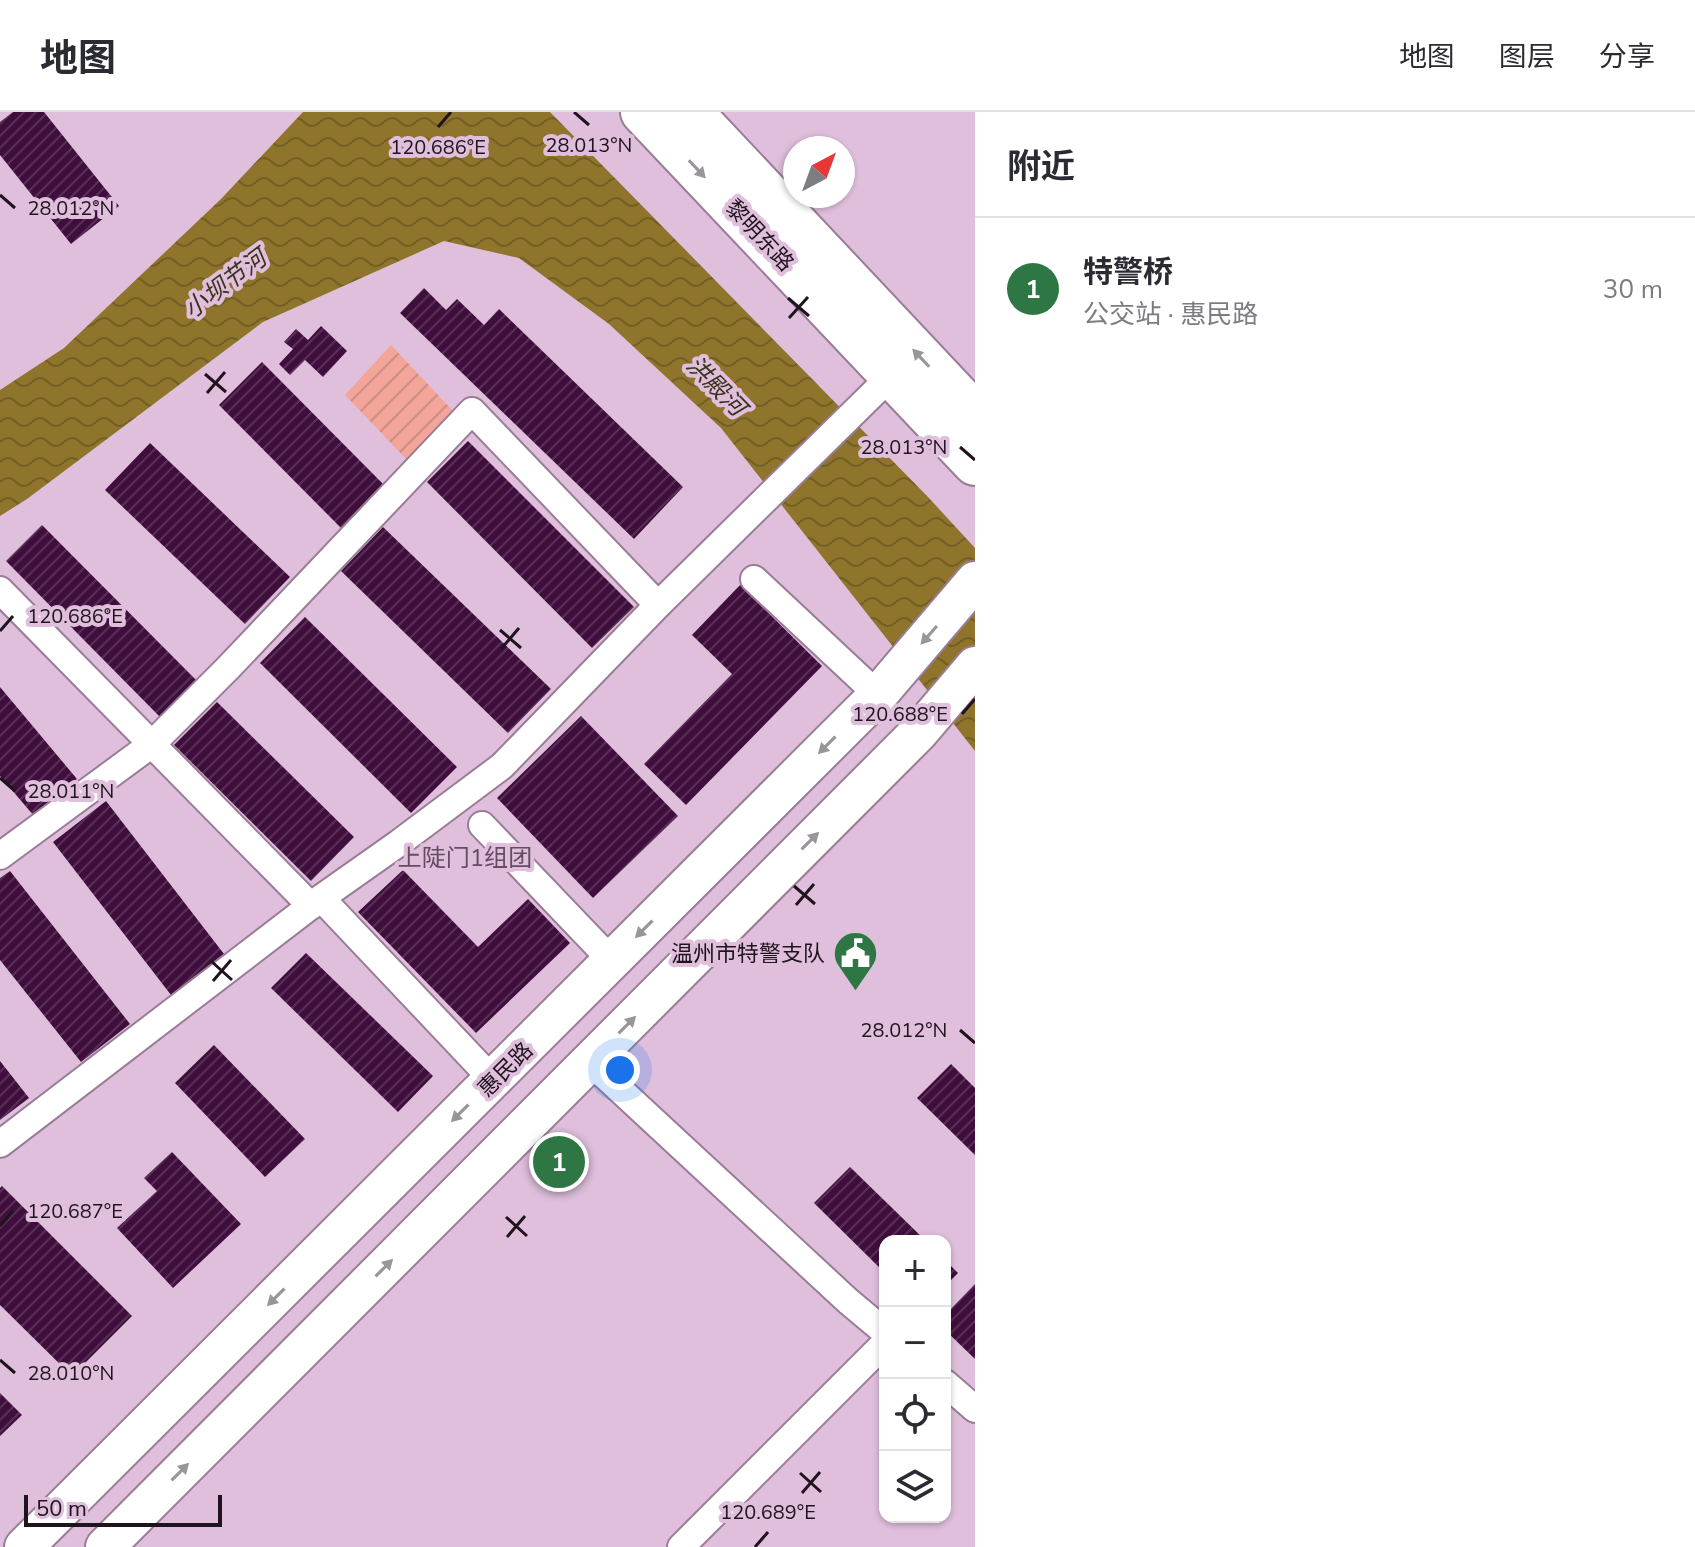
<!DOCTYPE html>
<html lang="zh">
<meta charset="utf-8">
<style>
body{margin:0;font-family:"Nunito Sans","Noto Sans SC",sans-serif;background:#f2f2f3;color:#2b2b33}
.controls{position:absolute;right:24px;bottom:24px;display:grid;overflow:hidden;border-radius:16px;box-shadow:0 2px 6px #0004}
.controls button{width:72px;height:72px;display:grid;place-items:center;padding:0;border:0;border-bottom:2px solid #e1e1e2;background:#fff;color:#2b2b33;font:40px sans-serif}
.compass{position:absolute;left:783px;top:24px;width:72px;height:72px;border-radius:50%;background:#fff;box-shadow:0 2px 6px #0004;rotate:41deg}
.scale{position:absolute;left:24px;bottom:20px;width:198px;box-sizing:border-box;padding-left:8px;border:4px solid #1f141e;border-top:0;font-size:22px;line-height:28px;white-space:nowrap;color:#1f141e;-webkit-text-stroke:6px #dfbfdb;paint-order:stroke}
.you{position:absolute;left:620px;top:958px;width:28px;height:28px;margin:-20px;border:6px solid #fff;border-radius:50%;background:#1a73e8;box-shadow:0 0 0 12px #1a73e833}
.badge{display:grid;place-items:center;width:52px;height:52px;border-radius:50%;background:#2e7744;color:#fff;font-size:26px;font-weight:700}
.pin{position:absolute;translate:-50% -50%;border:4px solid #fff;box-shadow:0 2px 8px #0006}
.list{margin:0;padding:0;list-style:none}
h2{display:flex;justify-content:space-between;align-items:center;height:104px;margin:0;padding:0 32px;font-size:34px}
h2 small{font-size:26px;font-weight:400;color:#7c7c81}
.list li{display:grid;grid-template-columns:52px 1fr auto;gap:24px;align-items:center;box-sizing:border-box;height:144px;padding:0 32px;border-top:2px solid #e1e1e2}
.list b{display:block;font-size:30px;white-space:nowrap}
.list p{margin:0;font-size:26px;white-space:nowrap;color:#7c7c81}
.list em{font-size:26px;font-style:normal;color:#7c7c81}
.icon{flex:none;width:44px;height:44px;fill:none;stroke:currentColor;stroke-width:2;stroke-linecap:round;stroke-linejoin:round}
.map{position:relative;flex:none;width:975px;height:1435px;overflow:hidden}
header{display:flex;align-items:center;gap:48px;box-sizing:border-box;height:112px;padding:0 40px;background:#fff;border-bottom:2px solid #e1e1e2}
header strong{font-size:38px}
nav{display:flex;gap:44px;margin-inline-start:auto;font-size:28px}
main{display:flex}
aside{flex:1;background:#fff}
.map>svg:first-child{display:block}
</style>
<header>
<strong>地图</strong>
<nav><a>地图</a><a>图层</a><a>分享</a></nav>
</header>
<main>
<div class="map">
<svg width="975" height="1435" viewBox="0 0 975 1435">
<defs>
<pattern id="garden-furrows" width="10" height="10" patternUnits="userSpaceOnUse" patternTransform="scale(2)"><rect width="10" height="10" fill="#f2a598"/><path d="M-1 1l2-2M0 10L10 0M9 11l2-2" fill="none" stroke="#cf8d83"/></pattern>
<pattern id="water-waves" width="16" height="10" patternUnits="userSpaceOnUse" patternTransform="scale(2)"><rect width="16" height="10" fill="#8e752b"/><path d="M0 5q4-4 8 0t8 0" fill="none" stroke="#735f24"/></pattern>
<pattern id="building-hatch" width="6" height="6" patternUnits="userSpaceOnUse" patternTransform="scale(2)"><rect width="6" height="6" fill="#3f0e3c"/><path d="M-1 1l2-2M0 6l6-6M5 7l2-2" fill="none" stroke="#583056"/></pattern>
</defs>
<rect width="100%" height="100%" fill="#dfbfdb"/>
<path fill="url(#garden-furrows)" d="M391,233L454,300L409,350L345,283Z"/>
<path fill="url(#water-waves)" d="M303,0H550L928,385L975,436V639L721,316L609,212L519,146L444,129L263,210L27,387L0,404V278L64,236L221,87Z"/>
<path fill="url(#building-hatch)" d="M13,0H44L119,94L71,132L0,43V10Z
M424,176L446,198L457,187L484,213L499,197L683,375L634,427L400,201Z
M321,214L347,239L323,265L305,248L290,263L279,252L293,237L284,230L296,217L308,228Z
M262,250L385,374L342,417L219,293Z
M468,329L634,495L592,536L427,370Z
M150,331L290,465L245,512L105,378Z
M42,413L197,569L160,605L6,449Z
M383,415L551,577L508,621L341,459Z
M740,473L822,554L686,693L644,652L732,562L692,523Z
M305,505L457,655L411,701L260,551Z
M0,575L77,667L34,704L0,664Z
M217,590L354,725L311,769L174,633Z
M581,604L678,704L593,786L497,686Z
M106,689L224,842L171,883L53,730Z
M403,758L478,835L528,787L570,831L476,921L358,800Z
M10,759L130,912L81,950L0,848V766Z
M306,841L433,964L398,1000L271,876Z
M214,933L305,1027L265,1065L175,971Z
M0,949L29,986L0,1008Z
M951,952L975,976V1043L917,986Z
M172,1040L241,1112L173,1176L117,1116L157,1079L144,1066Z
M850,1055L926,1129H885V1161L814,1091Z
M2,1074L132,1204L72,1264L0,1193V1076Z
M945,1148L958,1161L945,1174Z
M975,1172V1247L945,1218V1203Z
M0,1281L22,1303L0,1324Z"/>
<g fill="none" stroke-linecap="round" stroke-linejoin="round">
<defs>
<path id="minor" d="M754,467L878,583
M0,478L311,794
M482,713L612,849
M0,744L152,632L228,556L472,299L658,493
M321,786L493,968
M590,950L848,1189L885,1220
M0,1032L321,786L399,731L502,654L658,493L892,263
M945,1271L975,1297
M681,1435L885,1231"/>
<path id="secondary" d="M24,1435L878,583L975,469
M105,1435L919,620L975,554"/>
<path id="trunk" d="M643,0L975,351
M690,0L975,303"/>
</defs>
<use href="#minor" stroke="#9a7c96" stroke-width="30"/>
<use href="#secondary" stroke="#9a7c96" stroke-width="42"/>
<use href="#trunk" stroke="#9a7c96" stroke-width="48"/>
<use href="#minor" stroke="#fff" stroke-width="26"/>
<use href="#secondary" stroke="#fff" stroke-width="38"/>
<use href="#trunk" stroke="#fff" stroke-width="44"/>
</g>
<defs><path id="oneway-solid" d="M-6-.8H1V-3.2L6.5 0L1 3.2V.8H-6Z" transform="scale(2)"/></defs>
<g fill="#9a959a">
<use href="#oneway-solid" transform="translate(697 57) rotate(47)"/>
<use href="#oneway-solid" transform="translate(921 246) rotate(-133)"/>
<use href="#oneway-solid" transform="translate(929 523) rotate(131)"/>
<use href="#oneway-solid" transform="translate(827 633) rotate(135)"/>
<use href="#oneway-solid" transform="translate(810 729) rotate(-45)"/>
<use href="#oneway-solid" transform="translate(644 817) rotate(135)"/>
<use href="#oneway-solid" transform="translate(627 913) rotate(-45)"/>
<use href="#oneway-solid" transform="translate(460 1001) rotate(135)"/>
<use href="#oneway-solid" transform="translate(384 1156) rotate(-45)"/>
<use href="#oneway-solid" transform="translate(276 1185) rotate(135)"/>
<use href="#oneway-solid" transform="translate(180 1360) rotate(-45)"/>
</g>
<path fill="none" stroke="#1f141e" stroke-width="3" d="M574,0L589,13M438,15L451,0M0,83L15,96M788,186L809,204M789,206L808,185M205,262L226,280M207,281L225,260M960,335L975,348M500,518L521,536M0,519L13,504M501,537L519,516M962,602L975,587M0,666L15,679M794,774L815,792M796,793L814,772M211,849L232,868M213,869L231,848M960,918L975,931M506,1105L527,1124M0,1114L13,1099M507,1125L525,1104M0,1248L15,1261M800,1361L821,1380M802,1381L820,1360M755,1435L768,1420"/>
<defs>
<symbol id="civic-pin" viewBox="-11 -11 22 30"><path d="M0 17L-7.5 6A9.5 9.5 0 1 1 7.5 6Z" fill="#2e7744" stroke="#dfbfdb"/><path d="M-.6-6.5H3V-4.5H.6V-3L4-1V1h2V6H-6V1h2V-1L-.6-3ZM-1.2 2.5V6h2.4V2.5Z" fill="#fff"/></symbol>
</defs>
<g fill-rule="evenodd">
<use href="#civic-pin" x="830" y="816" width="51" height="69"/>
</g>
<g text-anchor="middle" stroke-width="8" stroke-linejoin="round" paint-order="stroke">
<g font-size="22" fill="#1f141e" stroke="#dfbfdb">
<text transform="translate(760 123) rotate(47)" y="8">黎明东路</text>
<text transform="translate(505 957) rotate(-45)" y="8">惠民路</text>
</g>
<g font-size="22" fill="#1f141e" stroke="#dfbfdb" text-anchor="end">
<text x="825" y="849">温州市特警支队</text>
</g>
<g font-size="24" font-style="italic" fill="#3a321b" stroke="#dfbfdb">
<text transform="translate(225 172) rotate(-37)" y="8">小坝节河</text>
<text transform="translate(716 274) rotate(45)" y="8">洪殿河</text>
</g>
<g font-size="24" fill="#664b63" stroke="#dfbfdb">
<text x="465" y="754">上陡门1组团</text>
</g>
</g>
<g font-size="20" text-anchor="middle" fill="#1f141e" stroke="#dfbfdb" stroke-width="8" stroke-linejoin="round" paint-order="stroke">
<text x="589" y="40">28.013°N</text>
<text x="438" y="42">120.686°E</text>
<text x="71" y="103">28.012°N</text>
<text x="904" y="342">28.013°N</text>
<text x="75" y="511">120.686°E</text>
<text x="900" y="609">120.688°E</text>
<text x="71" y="686">28.011°N</text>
<text x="904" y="925">28.012°N</text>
<text x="75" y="1106">120.687°E</text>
<text x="71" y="1268">28.010°N</text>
<text x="768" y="1407">120.689°E</text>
</g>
</svg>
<div class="controls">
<button>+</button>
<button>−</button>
<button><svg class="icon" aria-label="locate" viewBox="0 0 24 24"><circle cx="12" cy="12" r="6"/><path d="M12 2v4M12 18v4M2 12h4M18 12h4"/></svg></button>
<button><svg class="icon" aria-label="layers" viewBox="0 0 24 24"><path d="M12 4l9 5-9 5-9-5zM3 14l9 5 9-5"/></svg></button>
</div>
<svg class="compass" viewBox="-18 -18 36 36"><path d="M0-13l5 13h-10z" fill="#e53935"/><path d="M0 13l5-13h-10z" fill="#7c7c81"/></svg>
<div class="scale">50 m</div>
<div class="you"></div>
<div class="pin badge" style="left:559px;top:1050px">1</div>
</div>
<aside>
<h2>附近<small></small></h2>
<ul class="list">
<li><span class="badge">1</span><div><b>特警桥</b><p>公交站 · 惠民路</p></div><em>30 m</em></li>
</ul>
</aside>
</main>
